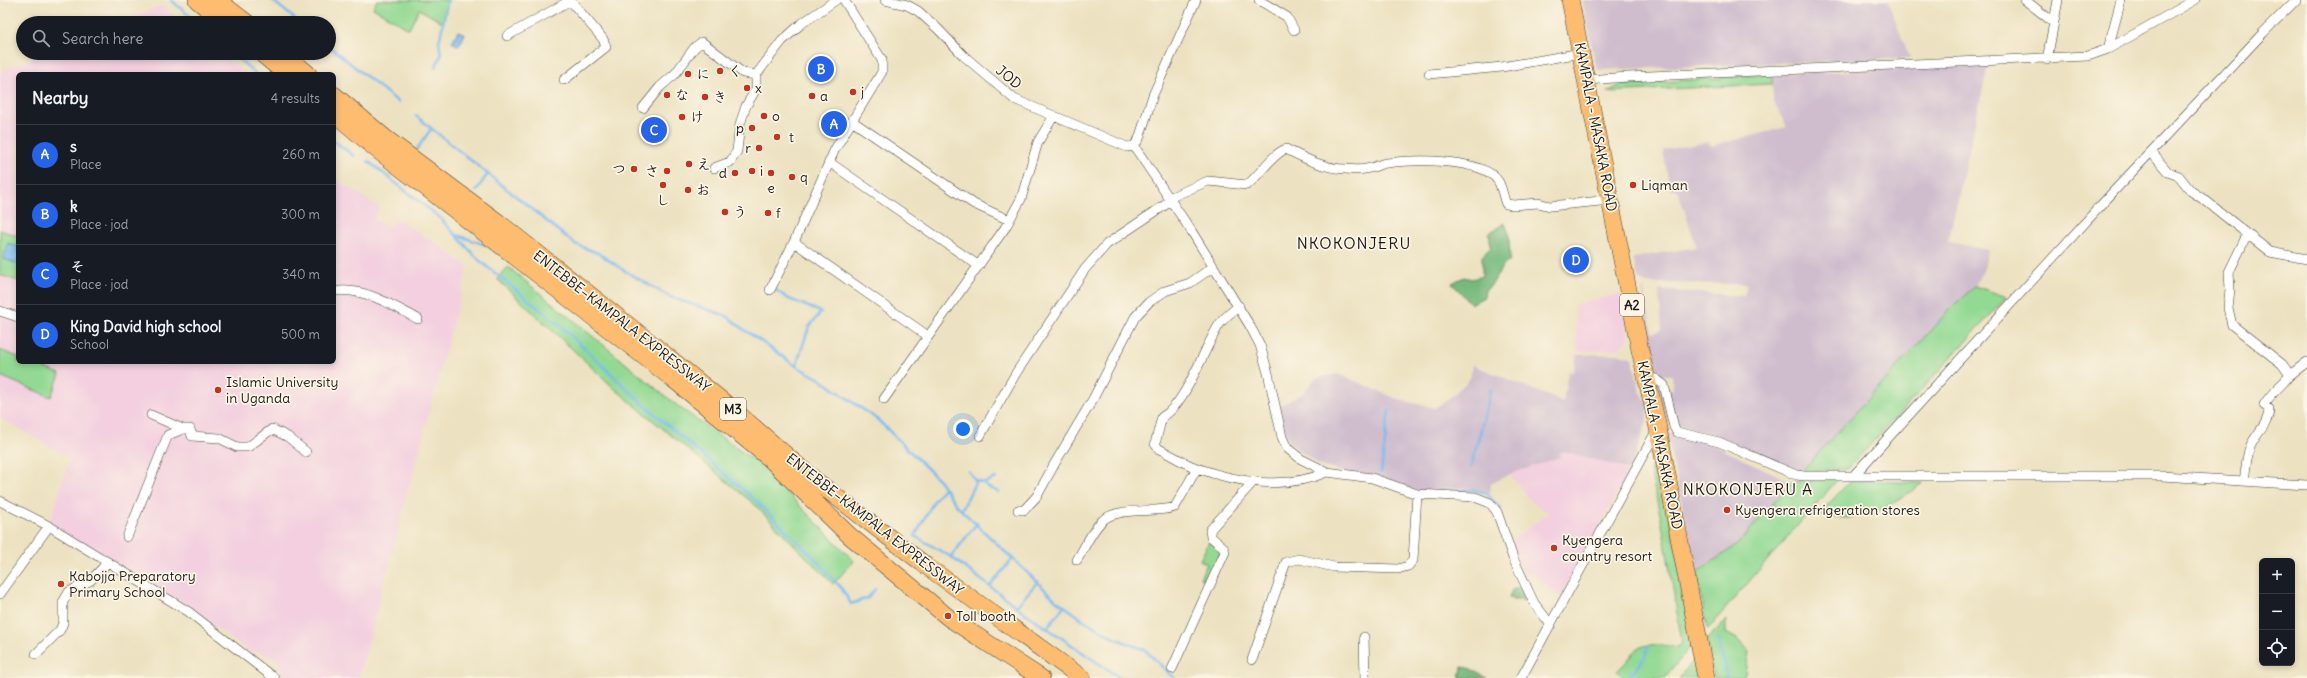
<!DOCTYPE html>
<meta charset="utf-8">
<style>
body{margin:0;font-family:Delius,"LXGW WenKai TC","Klee One",sans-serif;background:#20242c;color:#f1f3f6}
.controls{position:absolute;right:12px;bottom:12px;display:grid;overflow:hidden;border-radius:6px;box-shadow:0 2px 6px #0003}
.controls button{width:36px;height:36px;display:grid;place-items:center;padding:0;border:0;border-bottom:1px solid #363941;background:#171b24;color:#f1f3f6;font:20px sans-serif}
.you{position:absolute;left:963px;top:429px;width:14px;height:14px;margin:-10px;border:3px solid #fff;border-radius:50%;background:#1a73e8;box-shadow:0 0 0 6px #1a73e833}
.badge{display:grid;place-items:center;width:26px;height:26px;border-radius:50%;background:#2563eb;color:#fff;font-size:13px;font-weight:700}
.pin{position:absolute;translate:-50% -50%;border:2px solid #fff;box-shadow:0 1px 4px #0006}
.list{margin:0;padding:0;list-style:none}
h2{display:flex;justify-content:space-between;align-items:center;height:52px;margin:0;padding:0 16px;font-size:17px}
h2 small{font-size:13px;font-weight:400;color:#9ea1a6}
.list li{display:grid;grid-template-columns:26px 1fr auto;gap:12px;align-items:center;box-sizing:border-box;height:60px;padding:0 16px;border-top:1px solid #363941}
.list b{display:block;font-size:15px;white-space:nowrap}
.list p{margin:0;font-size:13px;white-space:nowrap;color:#9ea1a6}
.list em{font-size:13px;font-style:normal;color:#9ea1a6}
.icon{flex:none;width:22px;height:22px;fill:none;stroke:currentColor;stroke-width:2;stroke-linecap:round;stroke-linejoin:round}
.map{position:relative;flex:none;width:2307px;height:678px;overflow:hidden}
.search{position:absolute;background:#171b24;box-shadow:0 2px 6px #0003;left:16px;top:16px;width:320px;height:44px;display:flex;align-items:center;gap:10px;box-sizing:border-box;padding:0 14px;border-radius:22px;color:#9ea1a6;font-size:15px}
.panel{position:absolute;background:#171b24;box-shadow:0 2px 6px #0003;left:16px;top:72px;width:320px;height:292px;border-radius:6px}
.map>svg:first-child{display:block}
</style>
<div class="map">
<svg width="2307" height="678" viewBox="0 0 2307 678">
<rect width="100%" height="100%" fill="#fcf5e5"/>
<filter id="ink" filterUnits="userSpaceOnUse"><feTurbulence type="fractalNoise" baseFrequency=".025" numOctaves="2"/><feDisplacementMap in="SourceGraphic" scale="8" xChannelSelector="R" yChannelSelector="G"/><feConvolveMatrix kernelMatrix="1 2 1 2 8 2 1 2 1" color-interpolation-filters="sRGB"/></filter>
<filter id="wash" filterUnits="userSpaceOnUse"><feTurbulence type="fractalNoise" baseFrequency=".012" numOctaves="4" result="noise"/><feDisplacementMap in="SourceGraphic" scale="16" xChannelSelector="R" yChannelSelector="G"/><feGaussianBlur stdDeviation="0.9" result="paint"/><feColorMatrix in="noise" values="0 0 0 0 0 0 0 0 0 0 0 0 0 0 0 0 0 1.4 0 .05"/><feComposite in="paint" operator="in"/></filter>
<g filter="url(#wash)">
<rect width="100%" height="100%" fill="#ece2c1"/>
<path fill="#f3cfdf" d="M162,5L183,23H119Z
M46,53H220L246,74H18V362H334V179L380,207L374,219L387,227L400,220L468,266L359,678H288L281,672L279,661L258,652L252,654L182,603L49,526L70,458L0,418V72Z
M1621,294L1629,339L1619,349L1577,352L1575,304Z
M1564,451L1630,470L1561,598L1532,572L1524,575L1512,540L1549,513L1531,502L1510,474L1560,457L1559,452Z"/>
<path fill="#cfbdce" d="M1582,0H1887L1910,58L1599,70L1596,66Z
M1988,66L1948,242L1988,250L1984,269L1975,286L1953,306L1801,472L1713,434L1665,422L1657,384L1673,390L1672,375H1659L1655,368L1642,289L1644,290L1652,333L1662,330L1659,290L1744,296L1747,284L1646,283L1638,279L1633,258L1697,247L1677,189L1670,190L1663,150L1709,142L1711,146L1787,127L1773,101L1772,74Z
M1618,354L1632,357L1640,392L1648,405L1647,421L1630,470L1564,451L1559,453L1560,457L1510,474L1491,484L1489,495L1470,488H1446L1422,492L1320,466L1289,442L1282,424L1280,406L1302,394L1316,378L1338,374L1400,400L1435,408L1446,401L1466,383L1471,374L1473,365L1563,402L1568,371L1573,372L1577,355Z
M1666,432L1706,442L1792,482L1737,545L1697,572Z"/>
<path fill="#92d993" stroke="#577a58" d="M377,0H448L443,23L419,9L409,29L373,8Z
M1772,74V84L1607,92L1621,85Z
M0,230L18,236V281L0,275Z
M508,267L679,407L759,464L854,561L833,584L754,504L615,389L497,279Z
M1975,286L2007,297L1848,469L1801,472L1953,306Z
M0,350L18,357V362H30L60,374L51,397L0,376Z
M1660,467L1695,641L1665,678H1624L1617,671C1624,665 1629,659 1634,652C1645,640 1665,646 1679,647L1682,642L1662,524L1650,469Z
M1838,479L1707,630L1697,572L1737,545L1792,482Z
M1851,480L1923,483C1887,508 1864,525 1818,515Z
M1209,542L1223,549L1207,581L1200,578L1207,564L1200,560Z
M1726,620V633L1737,639L1749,652L1744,678H1714L1707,639Z
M1697,655L1702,678H1679Z"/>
<path fill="#75b97d" stroke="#486a4c" d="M1505,223L1509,234L1510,260C1495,270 1498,283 1485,290L1484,297L1471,304L1452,283L1464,277L1472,279L1482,276V256L1491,247L1489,233Z
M1522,586L1528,598L1526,600H1513L1509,597L1512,590Z
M1462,667L1469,668L1487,678H1460Z"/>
<path fill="#7dbaef" stroke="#4c6b86" d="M458,31L465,34L459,46L452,42Z
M8,243L18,247V264L3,259Z"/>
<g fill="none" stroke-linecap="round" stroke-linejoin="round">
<path stroke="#7dbaef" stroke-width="2.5" d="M171,0L198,23
M272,0L300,23
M329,46L398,102
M232,53L256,74
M435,68L441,55L439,42L448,0
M416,116L575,244L600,254L620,268L670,297L727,316L742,328L796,366L820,379L878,420L940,481L956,505L1056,600L1085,621L1114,638L1145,650L1174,678
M334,141L354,156
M417,149L431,129
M368,161L440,218L479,260L564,329L643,404L755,500L819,563L842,589L851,604L868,598L875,589
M476,191L487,175
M457,235L486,245
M773,288L787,298L821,312L809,327L796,366
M1471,467L1491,390
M968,471L976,481
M1381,473L1389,410
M984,483L996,478
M944,488L935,499L915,536L951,557L1028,615L1120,678
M1440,491L1473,490L1486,493L1501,509
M962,509L976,481L984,483L987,487L999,492
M951,557L977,523
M990,586L1013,558
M1017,606L1038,581
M1047,628L1064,606
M1718,639L1728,678
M1628,678L1645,657L1648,647"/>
</g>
</g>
<g filter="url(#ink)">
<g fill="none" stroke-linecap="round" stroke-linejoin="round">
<defs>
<path id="street" d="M885,0L907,5L918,11L938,29L964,56L1014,99L1127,147L1134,146
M1259,0L1287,17L1294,30
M2025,0L2053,22
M507,36L571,0
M2108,49L2195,0
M2047,60L2058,0
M1429,74L1502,67L1581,53
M564,80L606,47L603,39L570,0
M1587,80L1628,77L2088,56L2108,49L2121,0
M643,108L660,87L675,74L695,47L702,42L743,73L756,75
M852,121L974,204L1009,220
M1134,146L1192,232L1250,326L1260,345L1268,373L1282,437L1287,448L1301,459L1327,472L1372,478L1417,494L1475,497L1490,503L1497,512L1513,558L1534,603L1551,625
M1134,146L1139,139L1153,95L1196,0
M2151,152L2168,172L2179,176L2191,191L2206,201L2270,252L2307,259
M829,162L979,266
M714,168L730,162L737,151L740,124L746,106L756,89V75L782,41L801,24L836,0
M1169,198L1208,181L1247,185C1259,176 1273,153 1286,149C1304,158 1325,169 1346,169C1353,170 1363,170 1370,168C1376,167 1381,163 1387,163C1411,159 1484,158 1498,181C1502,187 1503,197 1506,204L1514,205L1538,203L1550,206L1611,200
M2247,235L2229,272L2230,289L2228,308L2232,325L2282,364L2290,375L2307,362
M794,242L928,336
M770,290L794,242L835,149L882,72V60L844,0
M339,291C366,288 395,307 418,319
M1239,306C1232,312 1224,317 1219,325C1204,348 1185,406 1162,417L1155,444L1159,449C1172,455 1184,464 1197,468C1238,483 1286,490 1327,472
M0,311L18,317
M1646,378L1656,379L1664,385L1674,427L1677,432L1719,442L1796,475L1805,476H2162L2307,485
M884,399L1005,228L1021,199L1038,142L1053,117
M151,415L183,429H190L192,436L219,438L237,447H248L272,429L288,437L306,452
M980,436L1016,373L1085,269L1107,244L1171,201
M1855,474L2114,191L2263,33L2296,0
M2244,481C2246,470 2246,455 2251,445C2257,432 2269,424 2269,409L2264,405C2270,394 2282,385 2290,375
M0,501L49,526L189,612L274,678
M1018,510H1024L1037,496L1055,463L1093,399L1135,317L1149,302L1165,291L1190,283L1213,267
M127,537L168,435L183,429
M1077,560C1085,547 1092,530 1102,521C1118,506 1155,514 1175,507L1197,468
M0,594L49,526
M1364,637L1365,678
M36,654L60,630L63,623V602L69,592L91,580L108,562
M1252,660L1286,562L1299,559L1334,567L1398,569L1408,566L1413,560L1417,494
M1172,669L1225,552L1223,547L1211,537L1210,530L1253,482
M1521,678L1658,428"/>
<path id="highway" d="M197,0L225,23
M217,0L247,23
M1570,0L1640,350L1658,428L1706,678
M261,53L286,74
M283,53L308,74
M334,95L385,138L499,223L657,348L736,412L817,482L925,565L1082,678
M334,113L375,148L673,379L769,458L850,536L949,618L1041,678"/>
</defs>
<use href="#street" stroke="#3b3a35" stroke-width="10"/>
<use href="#highway" stroke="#3b3a35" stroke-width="18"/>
<use href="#street" stroke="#fff" stroke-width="9"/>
<use href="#highway" stroke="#febc70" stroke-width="17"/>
</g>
</g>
<g fill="#c8321e" stroke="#fcf5e5" stroke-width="1.5">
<circle cx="720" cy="71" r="4"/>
<circle cx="688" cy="74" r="4"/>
<circle cx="747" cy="88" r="4"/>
<circle cx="853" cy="92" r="4"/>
<circle cx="667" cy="95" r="4"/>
<circle cx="812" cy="96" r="4"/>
<circle cx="705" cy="97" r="4"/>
<circle cx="764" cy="116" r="4"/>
<circle cx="682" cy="117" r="4"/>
<circle cx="752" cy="128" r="4"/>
<circle cx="777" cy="137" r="4"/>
<circle cx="759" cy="148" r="4"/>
<circle cx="689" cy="164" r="4"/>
<circle cx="634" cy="169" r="4"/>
<circle cx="667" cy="171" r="4"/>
<circle cx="752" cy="171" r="4"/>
<circle cx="735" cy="173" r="4"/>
<circle cx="771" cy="173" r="4"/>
<circle cx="792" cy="177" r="4"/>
<circle cx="663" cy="185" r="4"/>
<circle cx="1633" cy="185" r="4"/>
<circle cx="688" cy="190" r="4"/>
<circle cx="725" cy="212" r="4"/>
<circle cx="768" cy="213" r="4"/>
<circle cx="218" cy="390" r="4"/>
<circle cx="1727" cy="510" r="4"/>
<circle cx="1554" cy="548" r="4"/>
<circle cx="61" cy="584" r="4"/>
<circle cx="948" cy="616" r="4"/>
</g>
<g text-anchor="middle" stroke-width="3.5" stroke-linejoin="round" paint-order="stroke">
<g fill="#fcf5e5" stroke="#5f5d58" stroke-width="1">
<rect x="1620" y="294" width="24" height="22" rx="3"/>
<rect x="720" y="398" width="26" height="22" rx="3"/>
</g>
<g font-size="13" font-weight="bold" fill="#1c1c1c">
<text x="1632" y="310">A2</text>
<text x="733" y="414">M3</text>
</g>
<g font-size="14" fill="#1c1c1c" stroke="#fcf5e5" text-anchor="start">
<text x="728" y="76">く</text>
<text x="696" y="79">に</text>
<text x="755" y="93">x</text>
<text x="861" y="97">j</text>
<text x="675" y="100">な</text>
<text x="820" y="101">a</text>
<text x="713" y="102">き</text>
<text x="772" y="121">o</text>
<text x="690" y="122">け</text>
<text x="744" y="133" text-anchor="end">p</text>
<text x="785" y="142">ｔ</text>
<text x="751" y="153" text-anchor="end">r</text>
<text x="697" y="169">え</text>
<text x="626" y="174" text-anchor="end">つ</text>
<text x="659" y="176" text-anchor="end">さ</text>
<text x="760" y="176">i</text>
<text x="727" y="178" text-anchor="end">d</text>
<text x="800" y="182">q</text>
<text x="1641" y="190">Liqman</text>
<text x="771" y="193" text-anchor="middle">e</text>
<text x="696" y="195">お</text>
<text x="663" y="205" text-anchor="middle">し</text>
<text x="733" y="217">う</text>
<text x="776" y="218">f</text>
<text x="226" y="387">Islamic University<tspan x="226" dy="16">in Uganda</tspan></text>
<text x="1735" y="515">Kyengera refrigeration stores</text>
<text x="1562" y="545">Kyengera<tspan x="1562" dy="16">country resort</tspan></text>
<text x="69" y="581">Kabojja Preparatory<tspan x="69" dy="16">Primary School</tspan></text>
<text x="956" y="621">Toll booth</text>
</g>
<g font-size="14" fill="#1c1c1c" stroke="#fcf5e5">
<text transform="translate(1009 77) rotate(39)" y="5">JOD</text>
<text transform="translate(1596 127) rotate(79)" y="5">KAMPALA - MASAKA ROAD</text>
<text transform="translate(622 321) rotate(38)" y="5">ENTEBBE–KAMPALA EXPRESSWAY</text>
<text transform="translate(1660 445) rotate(78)" y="5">KAMPALA - MASAKA ROAD</text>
<text transform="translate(875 524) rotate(38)" y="5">ENTEBBE–KAMPALA EXPRESSWAY</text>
</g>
<g font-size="16" letter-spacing="1" fill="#1c1c1c" stroke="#fcf5e5">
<text x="1354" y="249">NKOKONJERU</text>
<text x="1748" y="495">NKOKONJERU A</text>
</g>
</g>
</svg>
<div class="controls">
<button>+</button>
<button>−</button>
<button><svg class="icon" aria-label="locate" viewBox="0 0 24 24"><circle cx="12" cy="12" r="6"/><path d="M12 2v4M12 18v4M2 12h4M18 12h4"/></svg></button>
</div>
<div class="you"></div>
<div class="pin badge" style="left:834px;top:124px">A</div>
<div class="pin badge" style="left:821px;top:69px">B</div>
<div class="pin badge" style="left:654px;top:130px">C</div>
<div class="pin badge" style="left:1576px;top:260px">D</div>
<div class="search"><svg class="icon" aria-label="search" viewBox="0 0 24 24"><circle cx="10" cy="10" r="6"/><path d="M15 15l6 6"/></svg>Search here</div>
<section class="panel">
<h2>Nearby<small>4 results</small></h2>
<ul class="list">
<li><span class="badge">A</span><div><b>s</b><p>Place</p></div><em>260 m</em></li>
<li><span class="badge">B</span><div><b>k</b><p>Place · jod</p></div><em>300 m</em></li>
<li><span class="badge">C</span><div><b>そ</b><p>Place · jod</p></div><em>340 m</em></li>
<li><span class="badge">D</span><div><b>King David high school</b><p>School</p></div><em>500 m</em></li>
</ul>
</section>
</div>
